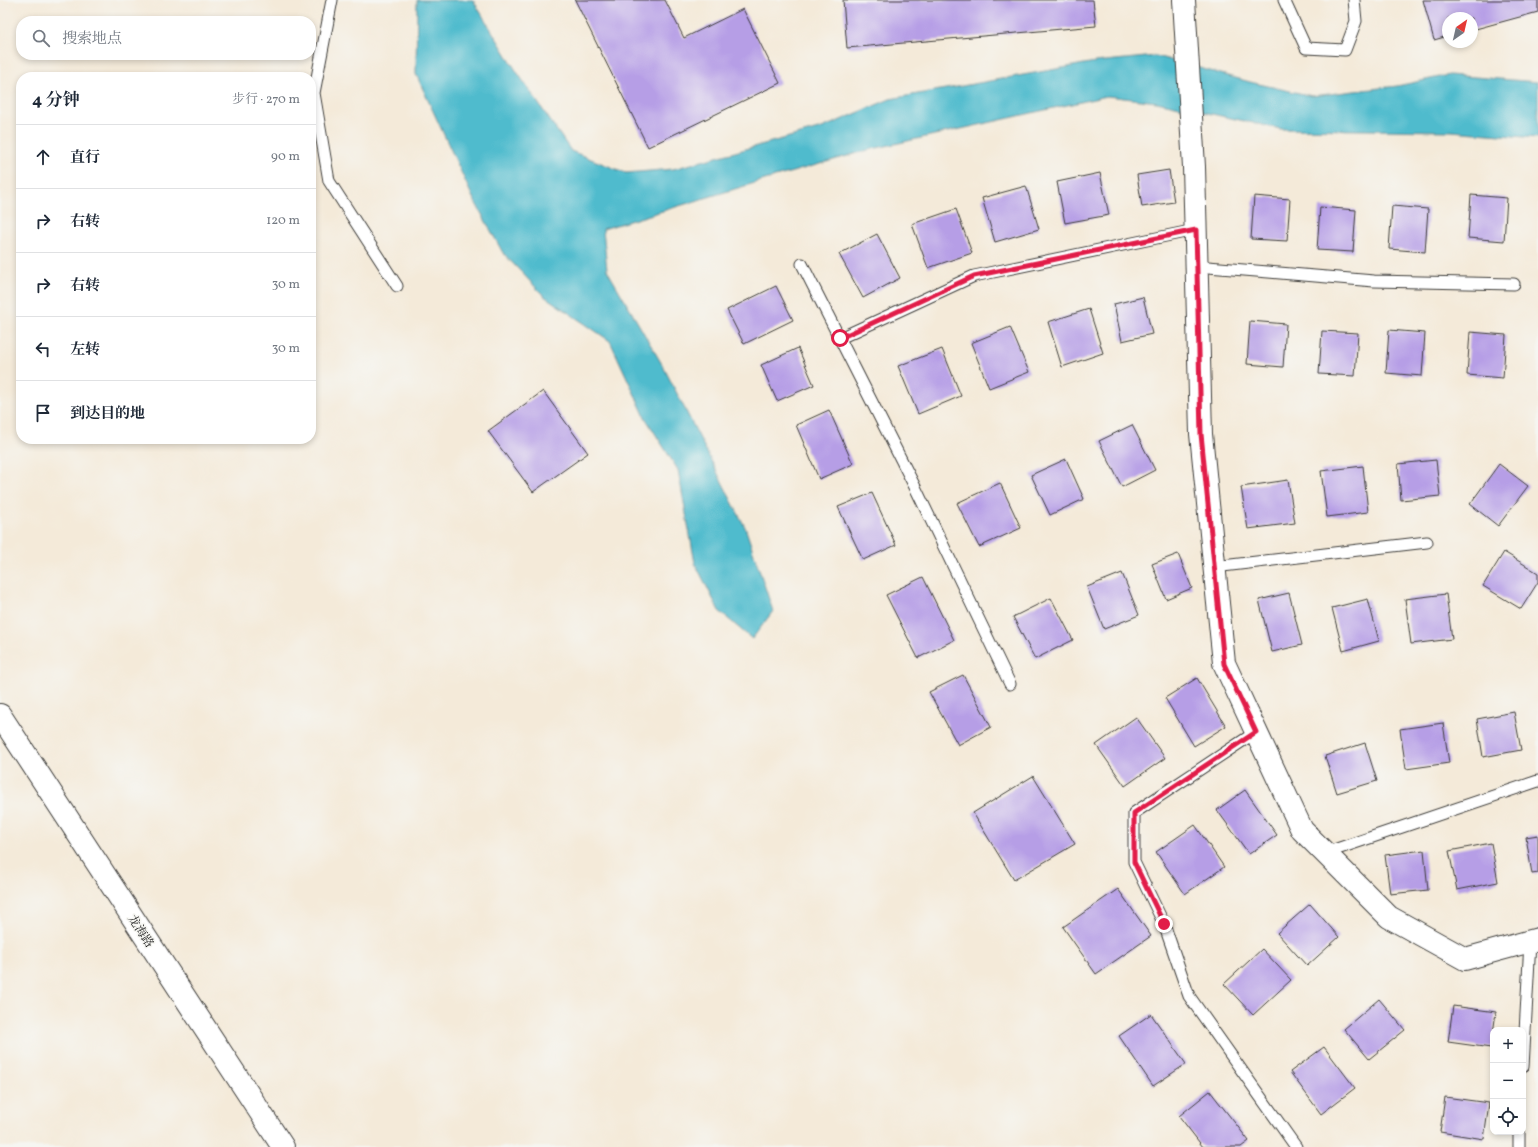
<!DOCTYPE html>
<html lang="zh">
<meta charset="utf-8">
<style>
body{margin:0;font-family:Vollkorn,"Noto Serif SC",serif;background:#f6f6f7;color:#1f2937}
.controls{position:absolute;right:12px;bottom:12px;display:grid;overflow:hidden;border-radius:8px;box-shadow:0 2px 6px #0003}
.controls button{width:36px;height:36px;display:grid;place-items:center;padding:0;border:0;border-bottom:1px solid #e0e1e3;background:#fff;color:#1f2937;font:20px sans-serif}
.compass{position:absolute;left:1442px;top:12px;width:36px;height:36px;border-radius:50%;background:#fff;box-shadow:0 2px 6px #0003;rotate:34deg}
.stop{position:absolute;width:12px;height:12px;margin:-9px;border:3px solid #e11d48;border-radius:50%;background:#fff}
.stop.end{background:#e11d48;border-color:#fff;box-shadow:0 1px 4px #0008}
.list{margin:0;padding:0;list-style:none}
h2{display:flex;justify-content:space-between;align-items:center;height:52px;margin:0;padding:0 16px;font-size:17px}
h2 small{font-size:13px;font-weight:400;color:#747a83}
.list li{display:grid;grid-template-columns:26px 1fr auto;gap:12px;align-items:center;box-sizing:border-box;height:64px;padding:0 16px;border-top:1px solid #e0e1e3}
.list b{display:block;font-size:15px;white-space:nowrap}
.list em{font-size:13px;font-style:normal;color:#747a83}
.icon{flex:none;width:22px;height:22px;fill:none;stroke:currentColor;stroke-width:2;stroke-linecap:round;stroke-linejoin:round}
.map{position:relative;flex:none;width:1538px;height:1147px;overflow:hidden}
.search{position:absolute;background:#fff;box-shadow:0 2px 6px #0003;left:16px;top:16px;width:300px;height:44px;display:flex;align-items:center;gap:10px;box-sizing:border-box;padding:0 14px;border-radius:16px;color:#747a83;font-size:15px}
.panel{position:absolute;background:#fff;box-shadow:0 2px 6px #0003;left:16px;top:72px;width:300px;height:372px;border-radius:16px}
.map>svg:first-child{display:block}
</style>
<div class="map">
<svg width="1538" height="1147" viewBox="0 0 1538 1147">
<rect width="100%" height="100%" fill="#f6f6f2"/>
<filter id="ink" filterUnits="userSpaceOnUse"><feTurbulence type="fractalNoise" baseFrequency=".025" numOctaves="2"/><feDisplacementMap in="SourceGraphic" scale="8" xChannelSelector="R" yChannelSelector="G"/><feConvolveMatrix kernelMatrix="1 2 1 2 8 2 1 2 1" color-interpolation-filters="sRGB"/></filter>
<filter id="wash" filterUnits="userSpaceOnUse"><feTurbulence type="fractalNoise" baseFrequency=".012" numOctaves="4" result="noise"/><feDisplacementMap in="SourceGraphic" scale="16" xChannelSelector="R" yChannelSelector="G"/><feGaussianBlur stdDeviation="0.9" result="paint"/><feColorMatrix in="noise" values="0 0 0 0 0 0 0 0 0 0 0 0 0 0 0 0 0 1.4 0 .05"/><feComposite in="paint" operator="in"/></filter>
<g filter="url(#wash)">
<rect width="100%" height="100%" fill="#f4ead9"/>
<path fill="#50bbcd" stroke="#366c74" d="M417,0H473L517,72L571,151L626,173L673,169L822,128L890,99L1095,62L1156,56L1250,82L1312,96L1397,86L1449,75L1538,82V138L1451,131L1281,129L1157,102L1107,96L868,150L758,182L603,229L607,270L663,366L745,527L773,611L752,639L719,611L695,563L678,470L646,419L610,341L544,296L503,253L473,198L416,74Z"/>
<g id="blocks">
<path fill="#b69ee6" d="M575,0H665L684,38L743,9L780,83L648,147Z
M843,0H1093L1096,26L847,48Z
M1423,0H1538V12L1472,30V18H1448V36L1434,40Z
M1169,170L1174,202L1142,207L1137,175Z
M1100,173L1109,215L1065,223L1057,182Z
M1026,186L1039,229L995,242L982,198Z
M1471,195L1507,198L1504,241L1468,238Z
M1254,196L1290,199L1287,241L1251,239Z
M1392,206L1428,209L1425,252L1389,249Z
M1320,207L1356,210L1353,252L1317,250Z
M956,209L972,253L928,268L912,224Z
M877,234L900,278L863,298L839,254Z
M776,286L793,320L744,344L727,310Z
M1143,297L1152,334L1122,341L1114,304Z
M1089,309L1103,353L1062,367L1048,322Z
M1250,321L1286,324L1283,367L1247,364Z
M1010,327L1029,372L989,388L971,343Z
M1389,330L1425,333L1422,376L1386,373Z
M1322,331L1358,333L1355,376L1319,374Z
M1470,332L1506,335L1503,378L1467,375Z
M798,348L814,385L777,401L761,365Z
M942,349L961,396L918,414L898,366Z
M543,391L588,453L533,492L488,431Z
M829,410L853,464L819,479L796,425Z
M1132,425L1155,470L1122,487L1099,441Z
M1066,459L1084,499L1050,515L1031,475Z
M1436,460L1440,496L1401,500L1398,464Z
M1499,464L1528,486L1498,526L1470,504Z
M1363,466L1368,512L1327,517L1321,471Z
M1288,480L1295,523L1248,529L1241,487Z
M1000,483L1021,528L979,547L957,503Z
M872,493L896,545L863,560L838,507Z
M1504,552L1538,573V582L1521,609L1483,586Z
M1178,554L1192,588L1166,599L1152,564Z
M1122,573L1139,615L1104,629L1087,587Z
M923,577L954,640L918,658L886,595Z
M1289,593L1302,645L1272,652L1259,600Z
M1446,594L1452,639L1411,644L1405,599Z
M1051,598L1073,640L1035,659L1013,617Z
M1368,599L1379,641L1343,651L1332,608Z
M963,675L991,727L958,745L929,692Z
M1197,678L1226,726L1194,746L1165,698Z
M1514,712L1521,750L1483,757L1477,719Z
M1136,717L1165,758L1125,786L1096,745Z
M1443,723L1449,763L1406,769L1400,729Z
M1365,743L1377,781L1337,793L1325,756Z
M1033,776L1075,844L1014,880L973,813Z
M1245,790L1277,835L1249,854L1217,810Z
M1195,825L1224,867L1185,894L1156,852Z
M1538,835V873L1532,874L1526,837Z
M1491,843L1498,882L1457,890L1449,851Z
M1424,850L1428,890L1390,894L1385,855Z
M1118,889L1151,936L1096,974L1063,927Z
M1310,904L1339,937L1307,966L1277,933Z
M1262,949L1291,980L1253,1015L1224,984Z
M1379,999L1405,1030L1369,1059L1344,1029Z
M1453,1006L1496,1012L1491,1048L1448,1042Z
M1151,1014L1186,1064L1153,1086L1119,1036Z
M1324,1047L1355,1088L1321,1114L1290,1072Z
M1210,1091L1249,1141L1241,1147H1203L1179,1116Z
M1445,1097L1489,1103L1484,1139L1440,1132Z"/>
</g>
</g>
<g filter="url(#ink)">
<use href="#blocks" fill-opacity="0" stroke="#3c3b38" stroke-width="1"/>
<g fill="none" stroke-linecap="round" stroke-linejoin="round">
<defs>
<path id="service" d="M332,0L314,93L329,181L397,286
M1284,0L1306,48L1345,50L1356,21L1354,0
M802,264L916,489L1010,684
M1196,266L1374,281L1514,284
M840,338L974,276L1195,230
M1214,567L1427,542
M1256,732L1134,813V862L1164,924L1189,996L1296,1147
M1325,853L1538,781
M1523,1067L1530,942
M1519,1147V1132"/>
<path id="minor" d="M1184,0L1194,167L1201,434L1224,663L1302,830L1389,917L1465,959L1538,939"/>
<path id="tertiary" d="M0,715L283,1147"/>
</defs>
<use href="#service" stroke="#3c3b38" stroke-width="13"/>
<use href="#minor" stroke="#3c3b38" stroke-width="24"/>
<use href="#tertiary" stroke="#3c3b38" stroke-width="24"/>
<use href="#service" stroke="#fff" stroke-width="11"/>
<use href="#minor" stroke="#fff" stroke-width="22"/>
<use href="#tertiary" stroke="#fff" stroke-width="22"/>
</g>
</g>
<g fill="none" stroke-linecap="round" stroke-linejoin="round" filter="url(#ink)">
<path stroke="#e11d48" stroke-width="5" d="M840,338L974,276L1196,230L1201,434L1224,664L1256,732L1134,813V862L1164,924"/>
</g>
<g text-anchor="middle" stroke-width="3" stroke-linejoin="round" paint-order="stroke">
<g font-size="12" fill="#1c1c1c" stroke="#f6f6f2">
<text transform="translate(141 931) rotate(57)" y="4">龙海路</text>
</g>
</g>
</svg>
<div class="controls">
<button>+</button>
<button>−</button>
<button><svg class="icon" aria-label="locate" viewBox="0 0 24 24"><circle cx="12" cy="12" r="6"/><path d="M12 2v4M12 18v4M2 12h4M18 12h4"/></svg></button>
</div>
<svg class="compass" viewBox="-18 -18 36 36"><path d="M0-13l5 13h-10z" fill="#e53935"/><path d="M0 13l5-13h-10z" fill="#747a83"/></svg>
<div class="stop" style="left:840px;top:338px"></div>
<div class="stop end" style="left:1164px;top:924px"></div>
<div class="search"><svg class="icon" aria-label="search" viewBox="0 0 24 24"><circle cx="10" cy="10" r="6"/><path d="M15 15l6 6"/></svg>搜索地点</div>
<section class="panel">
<h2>4 分钟<small>步行 · 270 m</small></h2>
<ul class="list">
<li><svg class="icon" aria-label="ahead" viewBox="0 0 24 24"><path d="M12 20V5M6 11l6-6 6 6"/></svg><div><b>直行</b></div><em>90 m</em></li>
<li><svg class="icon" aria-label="right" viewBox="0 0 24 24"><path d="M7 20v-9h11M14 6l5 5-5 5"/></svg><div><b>右转</b></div><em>120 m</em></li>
<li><svg class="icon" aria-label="right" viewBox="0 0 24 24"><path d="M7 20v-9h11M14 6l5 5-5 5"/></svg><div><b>右转</b></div><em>30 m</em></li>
<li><svg class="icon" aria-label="left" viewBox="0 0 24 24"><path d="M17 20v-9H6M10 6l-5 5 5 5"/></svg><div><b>左转</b></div><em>30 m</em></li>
<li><svg class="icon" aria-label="arrive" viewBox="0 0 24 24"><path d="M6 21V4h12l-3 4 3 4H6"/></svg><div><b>到达目的地</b></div></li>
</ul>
</section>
</div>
